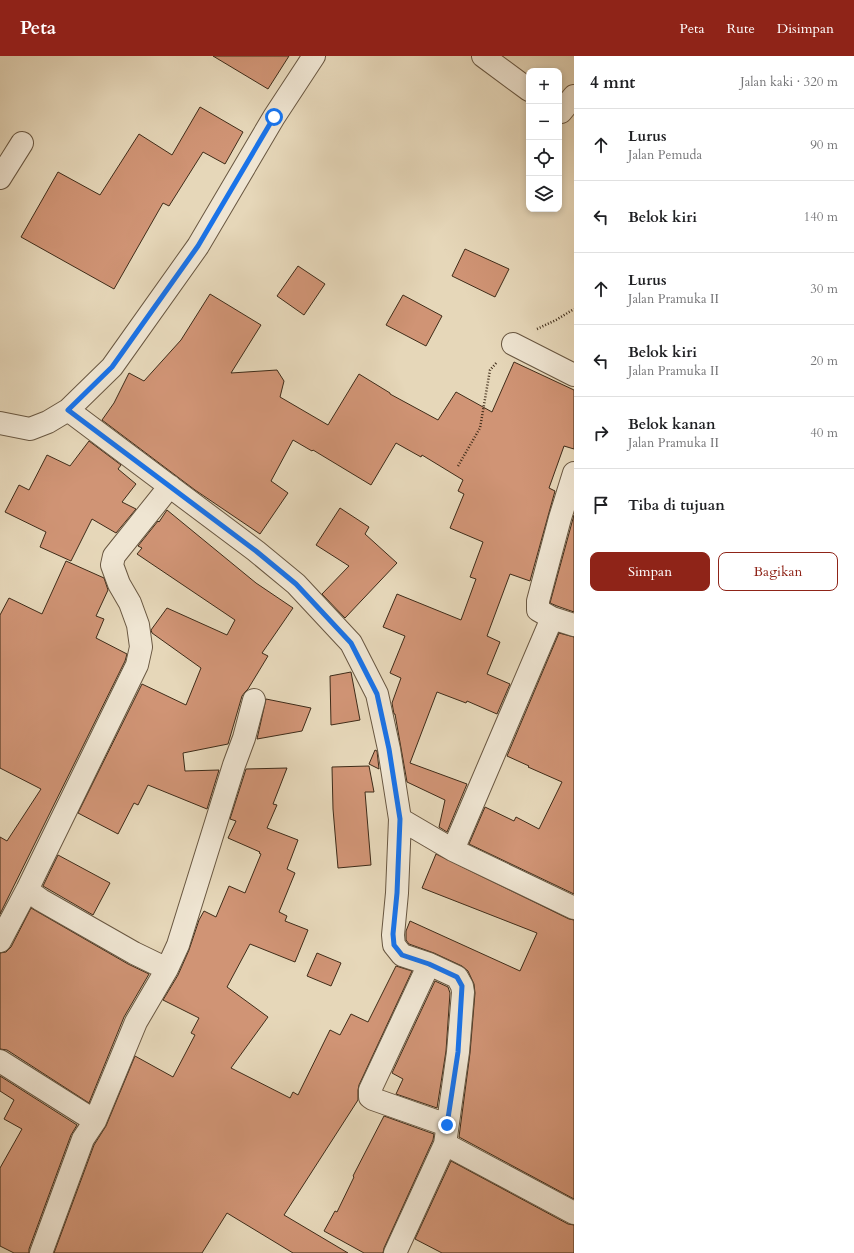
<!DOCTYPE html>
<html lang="id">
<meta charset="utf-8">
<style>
body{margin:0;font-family:Cardo,serif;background:#f6f6f6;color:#202124}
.controls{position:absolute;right:12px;top:12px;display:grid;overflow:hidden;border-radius:8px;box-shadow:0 2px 6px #0003}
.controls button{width:36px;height:36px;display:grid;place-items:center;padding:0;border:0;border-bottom:1px solid #e0e0e0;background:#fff;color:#202124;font:20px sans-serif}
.stop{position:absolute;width:12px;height:12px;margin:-9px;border:3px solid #1a73e8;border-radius:50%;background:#fff}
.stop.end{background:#1a73e8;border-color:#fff;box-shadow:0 1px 4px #0008}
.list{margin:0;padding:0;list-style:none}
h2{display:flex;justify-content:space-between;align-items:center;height:52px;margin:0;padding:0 16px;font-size:17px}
h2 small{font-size:13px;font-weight:400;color:#757577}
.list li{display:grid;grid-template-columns:26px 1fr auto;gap:12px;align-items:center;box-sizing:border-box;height:72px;padding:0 16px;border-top:1px solid #e0e0e0}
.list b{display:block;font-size:15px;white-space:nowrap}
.list p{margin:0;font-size:13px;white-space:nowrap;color:#757577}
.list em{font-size:13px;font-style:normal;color:#757577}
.actions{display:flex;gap:8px;padding:12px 16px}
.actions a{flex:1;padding:9px 0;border:1px solid #8f2418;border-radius:8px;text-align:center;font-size:14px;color:#8f2418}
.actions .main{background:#8f2418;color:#fff}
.icon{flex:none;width:22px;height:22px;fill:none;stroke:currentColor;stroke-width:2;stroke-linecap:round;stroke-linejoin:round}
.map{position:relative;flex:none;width:574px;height:1197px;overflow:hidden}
header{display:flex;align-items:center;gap:24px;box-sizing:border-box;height:56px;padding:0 20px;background:#8f2418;color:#fff}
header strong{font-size:19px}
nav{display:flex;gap:22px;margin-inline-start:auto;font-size:14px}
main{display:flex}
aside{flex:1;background:#fff}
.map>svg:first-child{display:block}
</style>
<header>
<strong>Peta</strong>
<nav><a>Peta</a><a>Rute</a><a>Disimpan</a></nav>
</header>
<main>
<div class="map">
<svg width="574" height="1197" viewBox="0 0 574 1197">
<rect width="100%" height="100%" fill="#e6d7b9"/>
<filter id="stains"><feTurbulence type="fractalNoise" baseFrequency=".005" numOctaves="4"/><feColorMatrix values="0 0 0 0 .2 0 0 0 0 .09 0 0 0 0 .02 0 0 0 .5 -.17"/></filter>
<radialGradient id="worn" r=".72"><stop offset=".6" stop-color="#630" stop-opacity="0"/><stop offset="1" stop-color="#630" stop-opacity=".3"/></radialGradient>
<path fill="#d09475" stroke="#3f2c19" d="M213,0H289L268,33Z
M200,51L243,76L225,108L203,96L169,150L163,147L114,233L21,181L58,116L100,139L139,78L172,99Z
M465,193L509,213L495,241L452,220Z
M298,210L325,228L304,259L277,240Z
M210,238L261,269L231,317L277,314L284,325L280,341L328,369L359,318L390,337V338L438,364L456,336L492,356L514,306L574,334V393L564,390L549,432L555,435L530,525L510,518L487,580L500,586L487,618L510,628L497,658L467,645L466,647L437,636L410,707L467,728L447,776L439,771L445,744L407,726L395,658H394L392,647L401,622L390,617L405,580L383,571L397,538L461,564L476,523L470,521L483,486L450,472L464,438L458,435L463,424L422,399L421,401L396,387L371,429L313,394L312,395L293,384L271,425L288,437L260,478L195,434L102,364L114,347L129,317L144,325L181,284Z
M403,239L442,260L426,290L386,269Z
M89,385L121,409L118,413L136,428L122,446L136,453L116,477L92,463L71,505L40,491L46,476L5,456L19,429L29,434L47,399L70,410Z
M340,452L369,471L365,478L397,507L345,562L322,538L349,510L316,489Z
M167,454L256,527L293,552L262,597L268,600L248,633L245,636L242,640L228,688L183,697L185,715L219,714L207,753L148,729L138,749L134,747L118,778L78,757L142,628L186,649L201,612L152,577L151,574L167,552L227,579L235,564L137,498L142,492L138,490L158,465L159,466Z
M574,459V556L557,550L550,547Z
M66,505L104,522L108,534L96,560L104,563L96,582L127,598L125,605L0,858V781L7,785L41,733L0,712V559L9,542L42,558Z
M559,577L574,581V838L469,788L485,751L514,765L516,761L539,773L562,726L528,711L529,710L507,700Z
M351,616L360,664L331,669L330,620Z
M266,643L311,652L302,675L257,683Z
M375,694L377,695L379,713L369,708Z
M369,710L374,736H365L371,809L338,812L333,753L332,711Z
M287,712L273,748L277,749L267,772L298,784L287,813L295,817L279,856L287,860L285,865L308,874L295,906L250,888L227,931L268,961L231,1012L290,1042L293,1036L298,1039L330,974L340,979L351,958L368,966L396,910L412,915L359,1029L358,1034V1044L284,1159L348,1197H293L227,1157L202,1197H54L94,1089L106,1070L135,1000L173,1021L195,979L191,977L199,962L163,944L178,919L189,894L199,864L204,855L216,861L229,830L245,837L261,798L259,797L260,796L228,782L236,765L230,763L246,713Z
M436,798L569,863L574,864V1143L459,1081L470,997L475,937L474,928L468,915L462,910L434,897L409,888L406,884V875L410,865L520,915L537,877L422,832Z
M58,799L110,827L93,859L43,830Z
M31,852L128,908L149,918L124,961L89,1047L7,994L0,993V897L6,896L11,891Z
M317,897L341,907L331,930L307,920Z
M435,925L448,931L450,937L446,995L437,1052L396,1038L403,1023L392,1017Z
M0,1020L77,1069L71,1079L29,1193V1197H14L0,1190V1112L22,1073L4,1063L14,1044L0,1035Z
M384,1060L434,1078L433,1084L384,1192L383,1197H364L324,1175L335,1155L337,1156L354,1121L353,1120Z
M451,1105L568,1168L574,1169V1197H442L415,1183Z"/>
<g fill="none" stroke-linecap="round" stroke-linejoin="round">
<defs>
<path id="minor" d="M483,0L529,34
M561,56L574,40
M0,122L22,87
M513,288L574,319
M68,354L256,495L296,528L351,587L377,638L389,693L400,763L397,837L393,879L394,889L402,899L429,908L457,921L462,930L463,936L458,996L445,1088L395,1197
M0,367L30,373L48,366L68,354L112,311L198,190L274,61L314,0
M574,417L560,462L538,545V554L552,562L574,569
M400,763L453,794L574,852
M453,794L552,562
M27,834L41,844L134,897L167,913
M0,885L27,834L137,609L141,591L138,569L130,547L119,528L112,509L114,500L170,430
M429,908L370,1034V1041L373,1043L447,1069
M0,1005L95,1065
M445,1088L574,1157
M41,1197L83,1083L95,1065L136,966L167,913L178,889L234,709L244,682L254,644"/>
</defs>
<use href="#minor" stroke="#695741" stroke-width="24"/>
<path stroke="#3f2c19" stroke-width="2.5" stroke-dasharray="1 2" stroke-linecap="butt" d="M537,273L556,264L574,253
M458,410L480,372L490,314L497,306"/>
<use href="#minor" stroke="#efe5d2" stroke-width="22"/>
</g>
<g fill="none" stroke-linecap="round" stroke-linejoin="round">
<path stroke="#1a73e8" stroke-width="5" d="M274,61L198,190L112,311L68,354L256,495L296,528L351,587L377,638L389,693L400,763L397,837L393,878L394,889L402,899L429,908L457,921L462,930L458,996L447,1069"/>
</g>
<rect width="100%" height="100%" filter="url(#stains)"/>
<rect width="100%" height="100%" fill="url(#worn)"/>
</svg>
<div class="controls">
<button>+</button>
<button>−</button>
<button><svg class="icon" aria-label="locate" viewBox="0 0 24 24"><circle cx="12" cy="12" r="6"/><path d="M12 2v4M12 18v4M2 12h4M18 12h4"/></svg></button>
<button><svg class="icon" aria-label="layers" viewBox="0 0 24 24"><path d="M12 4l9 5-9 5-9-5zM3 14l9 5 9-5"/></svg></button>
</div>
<div class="stop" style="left:274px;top:61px"></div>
<div class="stop end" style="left:447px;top:1069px"></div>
</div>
<aside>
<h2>4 mnt<small>Jalan kaki · 320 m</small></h2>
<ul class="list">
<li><svg class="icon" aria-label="ahead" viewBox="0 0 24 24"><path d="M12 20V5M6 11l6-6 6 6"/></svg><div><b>Lurus</b><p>Jalan Pemuda</p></div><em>90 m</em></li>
<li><svg class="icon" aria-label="left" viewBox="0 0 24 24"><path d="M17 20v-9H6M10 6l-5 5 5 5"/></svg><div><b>Belok kiri</b></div><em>140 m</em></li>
<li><svg class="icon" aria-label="ahead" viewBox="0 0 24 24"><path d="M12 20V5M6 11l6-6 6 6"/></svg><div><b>Lurus</b><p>Jalan Pramuka II</p></div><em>30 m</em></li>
<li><svg class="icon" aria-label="left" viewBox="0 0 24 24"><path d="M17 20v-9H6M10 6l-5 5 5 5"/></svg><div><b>Belok kiri</b><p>Jalan Pramuka II</p></div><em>20 m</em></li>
<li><svg class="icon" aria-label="right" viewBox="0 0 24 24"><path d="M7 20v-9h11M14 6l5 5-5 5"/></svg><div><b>Belok kanan</b><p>Jalan Pramuka II</p></div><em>40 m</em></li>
<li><svg class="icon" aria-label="arrive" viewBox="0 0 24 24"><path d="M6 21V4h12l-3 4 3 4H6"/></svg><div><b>Tiba di tujuan</b></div></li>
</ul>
<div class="actions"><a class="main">Simpan</a><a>Bagikan</a></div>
</aside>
</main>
